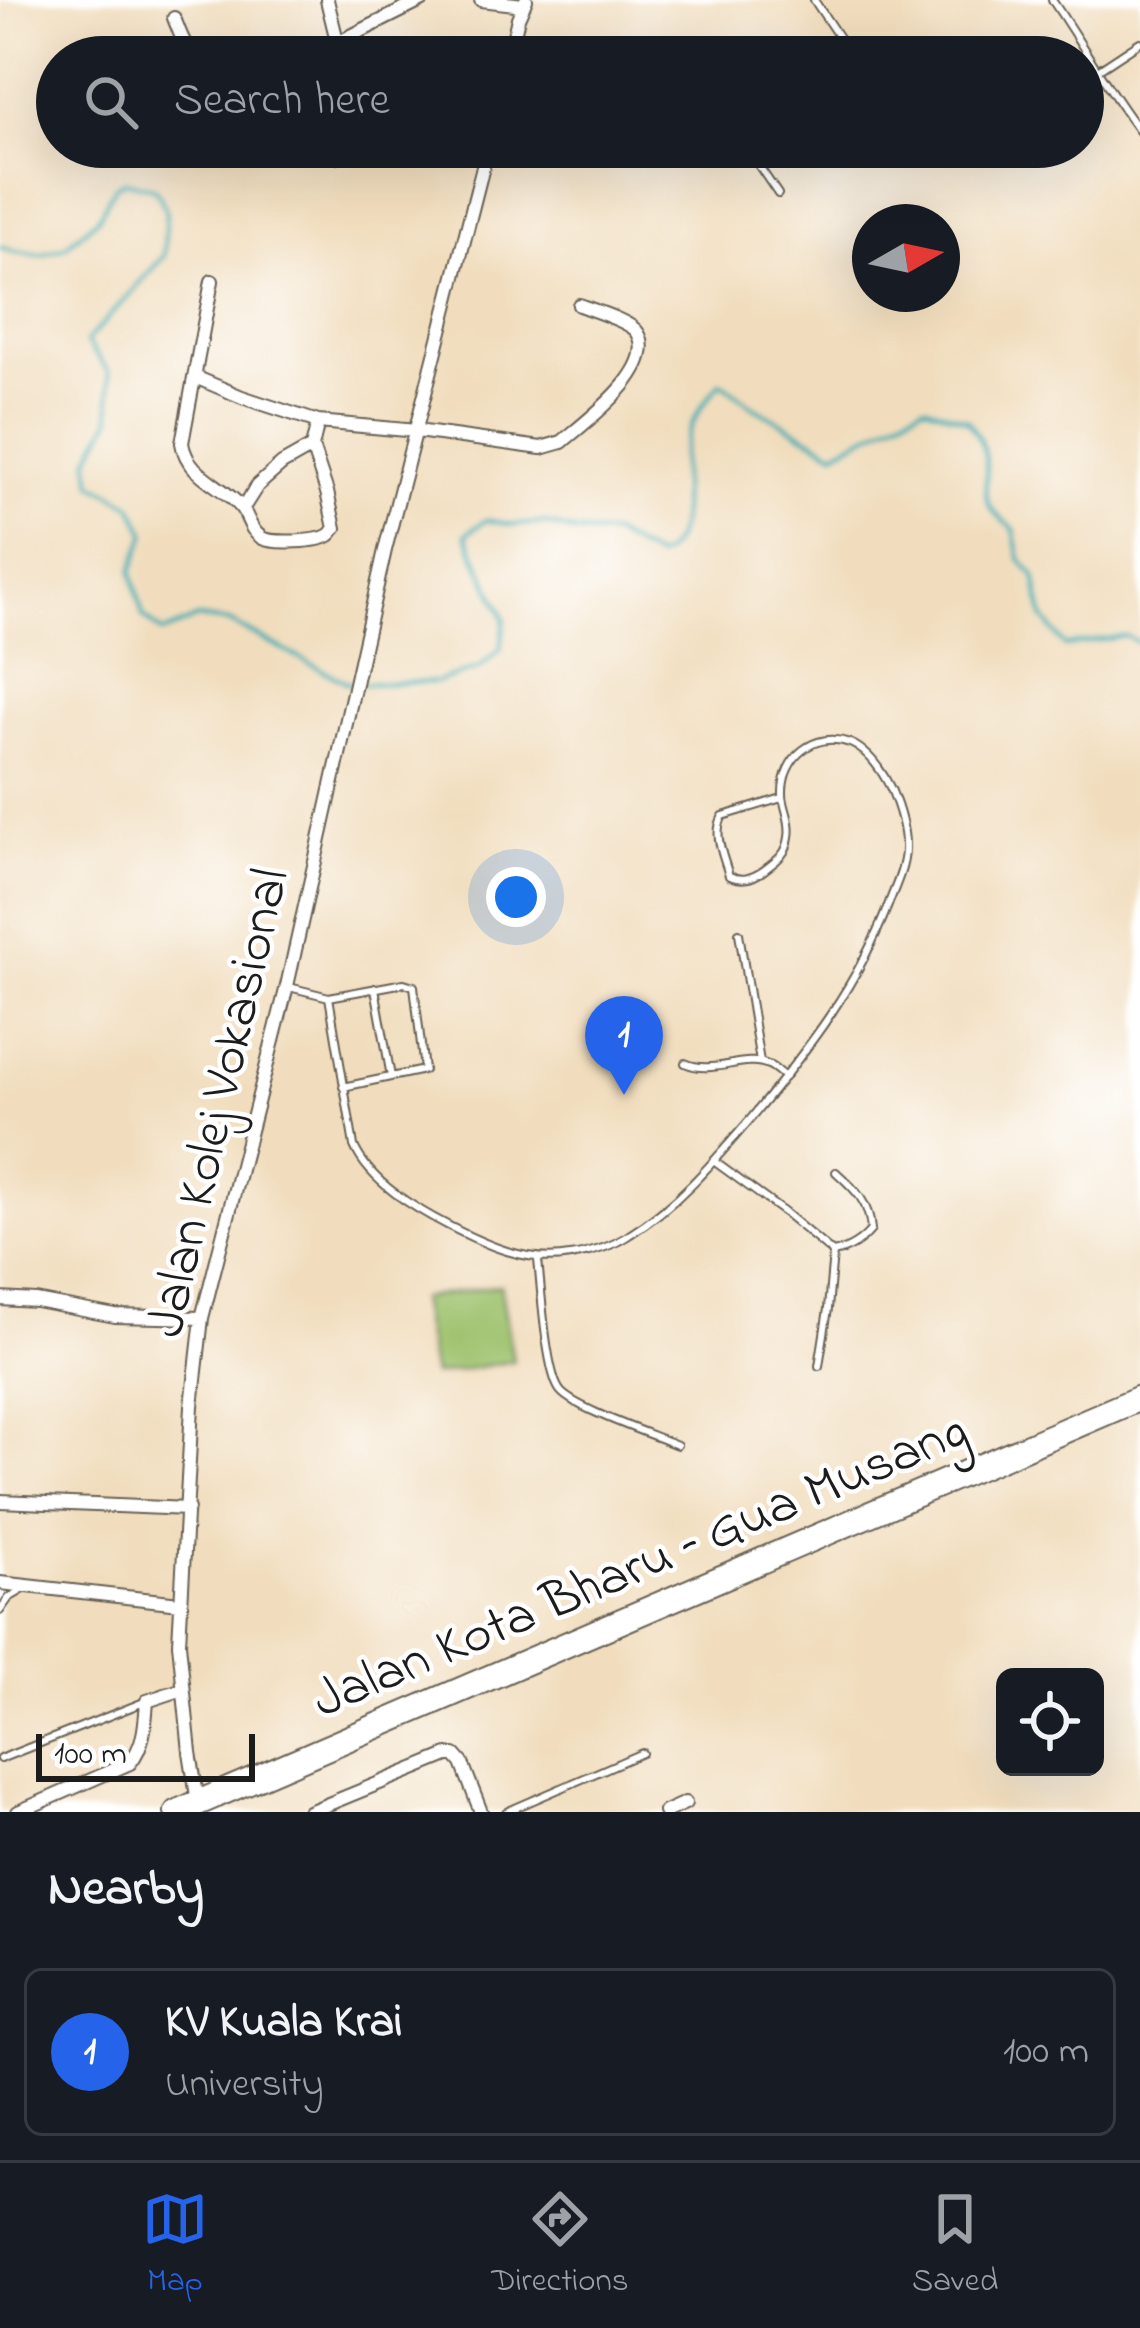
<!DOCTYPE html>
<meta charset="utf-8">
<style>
body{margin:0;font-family:"Indie Flower",sans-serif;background:#242831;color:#f1f3f6}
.controls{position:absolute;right:36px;bottom:36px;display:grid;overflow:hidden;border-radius:18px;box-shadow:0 12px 48px #0002}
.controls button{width:108px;height:108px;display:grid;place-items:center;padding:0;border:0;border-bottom:3px solid #363941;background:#171b24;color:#f1f3f6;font:60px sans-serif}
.compass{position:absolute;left:852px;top:204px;width:108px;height:108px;border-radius:50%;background:#171b24;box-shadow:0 12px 48px #0002;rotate:81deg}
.scale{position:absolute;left:36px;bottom:30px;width:219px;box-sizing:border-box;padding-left:12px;border:6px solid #1c1c1c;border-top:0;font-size:33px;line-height:42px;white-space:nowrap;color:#1c1c1c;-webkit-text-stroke:9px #fff;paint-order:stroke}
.you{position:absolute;left:516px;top:897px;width:42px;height:42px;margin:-30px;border:9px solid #fff;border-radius:50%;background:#1a73e8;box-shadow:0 0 0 18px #1a73e833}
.badge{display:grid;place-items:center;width:78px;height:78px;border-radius:50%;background:#2563eb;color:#fff;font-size:39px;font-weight:700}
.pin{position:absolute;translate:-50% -99px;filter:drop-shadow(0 3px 6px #0008)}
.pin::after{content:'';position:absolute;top:63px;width:42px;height:36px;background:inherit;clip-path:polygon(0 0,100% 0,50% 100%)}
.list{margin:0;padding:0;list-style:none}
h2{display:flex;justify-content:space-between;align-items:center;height:156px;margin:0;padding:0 48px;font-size:51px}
h2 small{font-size:39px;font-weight:400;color:#9ea1a6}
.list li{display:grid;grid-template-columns:78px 1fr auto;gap:36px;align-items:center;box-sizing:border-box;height:168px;margin:0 24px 24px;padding:0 24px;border:3px solid #363941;border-radius:18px}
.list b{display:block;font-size:45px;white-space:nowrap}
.list p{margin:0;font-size:39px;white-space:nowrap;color:#9ea1a6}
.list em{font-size:39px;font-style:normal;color:#9ea1a6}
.icon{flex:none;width:66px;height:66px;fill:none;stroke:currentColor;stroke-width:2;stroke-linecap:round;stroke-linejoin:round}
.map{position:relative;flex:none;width:1140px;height:1812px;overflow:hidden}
.search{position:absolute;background:#171b24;box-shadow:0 12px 48px #0002;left:36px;right:36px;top:36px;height:132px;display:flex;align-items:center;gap:30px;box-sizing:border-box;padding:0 42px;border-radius:66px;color:#9ea1a6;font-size:45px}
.sheet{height:348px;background:#171b24}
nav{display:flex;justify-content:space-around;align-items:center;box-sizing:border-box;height:168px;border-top:3px solid #363941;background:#171b24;font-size:33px;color:#9ea1a6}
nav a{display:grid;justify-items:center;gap:6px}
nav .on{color:#2563eb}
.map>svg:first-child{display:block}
</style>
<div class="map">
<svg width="1140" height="1812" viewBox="0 0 1140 1812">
<rect width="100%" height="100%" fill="#fff"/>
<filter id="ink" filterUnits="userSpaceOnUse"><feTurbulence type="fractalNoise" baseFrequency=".00833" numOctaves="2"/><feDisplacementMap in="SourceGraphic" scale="24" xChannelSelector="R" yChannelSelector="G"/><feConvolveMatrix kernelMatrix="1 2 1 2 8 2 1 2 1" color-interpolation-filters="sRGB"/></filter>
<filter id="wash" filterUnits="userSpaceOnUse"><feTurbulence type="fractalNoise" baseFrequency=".004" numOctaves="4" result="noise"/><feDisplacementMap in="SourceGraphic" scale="48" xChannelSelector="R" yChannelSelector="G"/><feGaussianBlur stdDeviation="2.7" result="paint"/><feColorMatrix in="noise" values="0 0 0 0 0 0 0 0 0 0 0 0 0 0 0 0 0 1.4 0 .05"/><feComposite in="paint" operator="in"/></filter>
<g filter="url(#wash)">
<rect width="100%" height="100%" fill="#f1ddbd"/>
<path fill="#9cc16b" stroke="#5c6e44" stroke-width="3" d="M500,1285L513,1361L433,1375L419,1299Z"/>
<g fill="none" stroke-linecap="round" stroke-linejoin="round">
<path stroke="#3aacb2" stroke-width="4.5" d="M0,247L15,252L41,255L65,247L98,218L115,186L125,181L153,188L160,196L166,212L164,256L86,342L109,372L111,419L89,459L93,483L132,505L146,534L132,571L143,616L163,633L198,618L229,622L350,684L437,682L479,668L501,649L505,619L466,535L485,520L514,525L544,523L576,532L614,535L656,558C696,539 674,482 684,447C691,420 703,403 721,382L754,407L835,452L924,405L968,420C973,429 980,438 983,448C995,487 968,497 1014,529L1020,559L1035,576L1043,617L1065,646L1125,636L1140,643"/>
</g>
</g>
<g filter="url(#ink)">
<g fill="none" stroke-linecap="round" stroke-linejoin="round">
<defs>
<path id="lane" d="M814,0L846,48V57
M1052,0C1082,44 1108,90 1140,132
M1099,69L1140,42
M746,147L778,194
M739,933L760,1062
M289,987L329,997L404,983L414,986L424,1070L343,1087
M375,988L391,1077
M329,997L354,1146C370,1182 414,1208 449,1226C486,1245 527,1264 570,1256C589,1253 613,1246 629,1235C678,1205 716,1159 753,1116C808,1049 858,985 889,903C895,887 904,869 905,851C906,831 899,808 891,789C882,771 869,751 850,743C814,730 782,758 783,794C783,807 792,820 789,837C787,855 776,861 763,871C751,879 742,881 729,876C724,857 712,834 723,816L782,798
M685,1063C713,1076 744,1054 768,1065C774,1067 779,1073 785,1077
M715,1162L785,1213L833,1253C848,1250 861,1242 871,1230C869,1202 856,1190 836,1172
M538,1260C541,1287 546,1369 559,1389C569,1407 654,1435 677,1445
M819,1366L828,1309L833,1253
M0,1611L9,1598L26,1588
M0,1759L144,1702
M506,1812L642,1753"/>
<path id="street" d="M327,0L341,57
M481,0L523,5
M174,18C180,32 185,53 201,57
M266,57L307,51L339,42L423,0
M509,57L518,18L526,0
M337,156L338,147
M212,281L182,443C187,475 221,484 240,506C249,516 249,530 262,538C272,544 319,542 329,535C332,533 333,530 335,528L327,492L312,447
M195,377L242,397L318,422L417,431L541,448L562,442C585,422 659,369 638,333C632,322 592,310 579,305
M243,508L257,486L282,464L312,447L318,422
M0,1299L36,1301L115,1316L202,1318
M0,1501L188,1509
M0,1583L180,1603
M198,1802L190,1752L179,1643L192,1406L202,1318L287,986L385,550L488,147
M18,1812L130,1763C145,1743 145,1725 147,1701L183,1689
M309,1812L448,1755H455L462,1763L481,1812
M665,1812L685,1803"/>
<path id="highway" d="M177,1812L1140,1398"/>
</defs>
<use href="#lane" stroke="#676054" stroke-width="10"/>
<use href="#street" stroke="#676054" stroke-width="16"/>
<use href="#highway" stroke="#676054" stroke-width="28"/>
<use href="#lane" stroke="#fff" stroke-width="6"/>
<use href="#street" stroke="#fff" stroke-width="12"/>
<use href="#highway" stroke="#fff" stroke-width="24"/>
</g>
</g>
<g text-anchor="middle" stroke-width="9" stroke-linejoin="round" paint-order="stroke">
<g font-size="54" fill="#1c1c1c" stroke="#fff">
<text transform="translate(215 1102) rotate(-77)" y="19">Jalan Kolej Vokasional</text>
<text transform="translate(639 1562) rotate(-23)" y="19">Jalan Kota Bharu – Gua Musang</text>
</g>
</g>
</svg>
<div class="controls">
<button><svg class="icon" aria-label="locate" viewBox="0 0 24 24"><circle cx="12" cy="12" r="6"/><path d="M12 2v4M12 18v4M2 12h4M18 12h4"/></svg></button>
</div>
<svg class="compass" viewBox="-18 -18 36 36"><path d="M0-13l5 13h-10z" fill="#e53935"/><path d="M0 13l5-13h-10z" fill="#9ea1a6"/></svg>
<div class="scale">100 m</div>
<div class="you"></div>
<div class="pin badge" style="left:624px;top:1095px">1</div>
<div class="search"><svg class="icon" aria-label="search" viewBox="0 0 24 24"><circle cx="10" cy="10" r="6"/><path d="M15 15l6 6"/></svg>Search here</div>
</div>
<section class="sheet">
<h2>Nearby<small></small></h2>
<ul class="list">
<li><span class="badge">1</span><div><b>KV Kuala Krai</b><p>University</p></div><em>100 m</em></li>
</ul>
</section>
<nav>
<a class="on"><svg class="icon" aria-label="map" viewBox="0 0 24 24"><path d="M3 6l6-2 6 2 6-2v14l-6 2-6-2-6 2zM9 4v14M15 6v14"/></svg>Map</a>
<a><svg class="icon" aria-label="directions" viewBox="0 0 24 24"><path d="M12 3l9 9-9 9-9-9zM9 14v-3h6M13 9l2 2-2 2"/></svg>Directions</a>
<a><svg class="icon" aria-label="saved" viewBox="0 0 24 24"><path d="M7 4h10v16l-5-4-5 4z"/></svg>Saved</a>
</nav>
